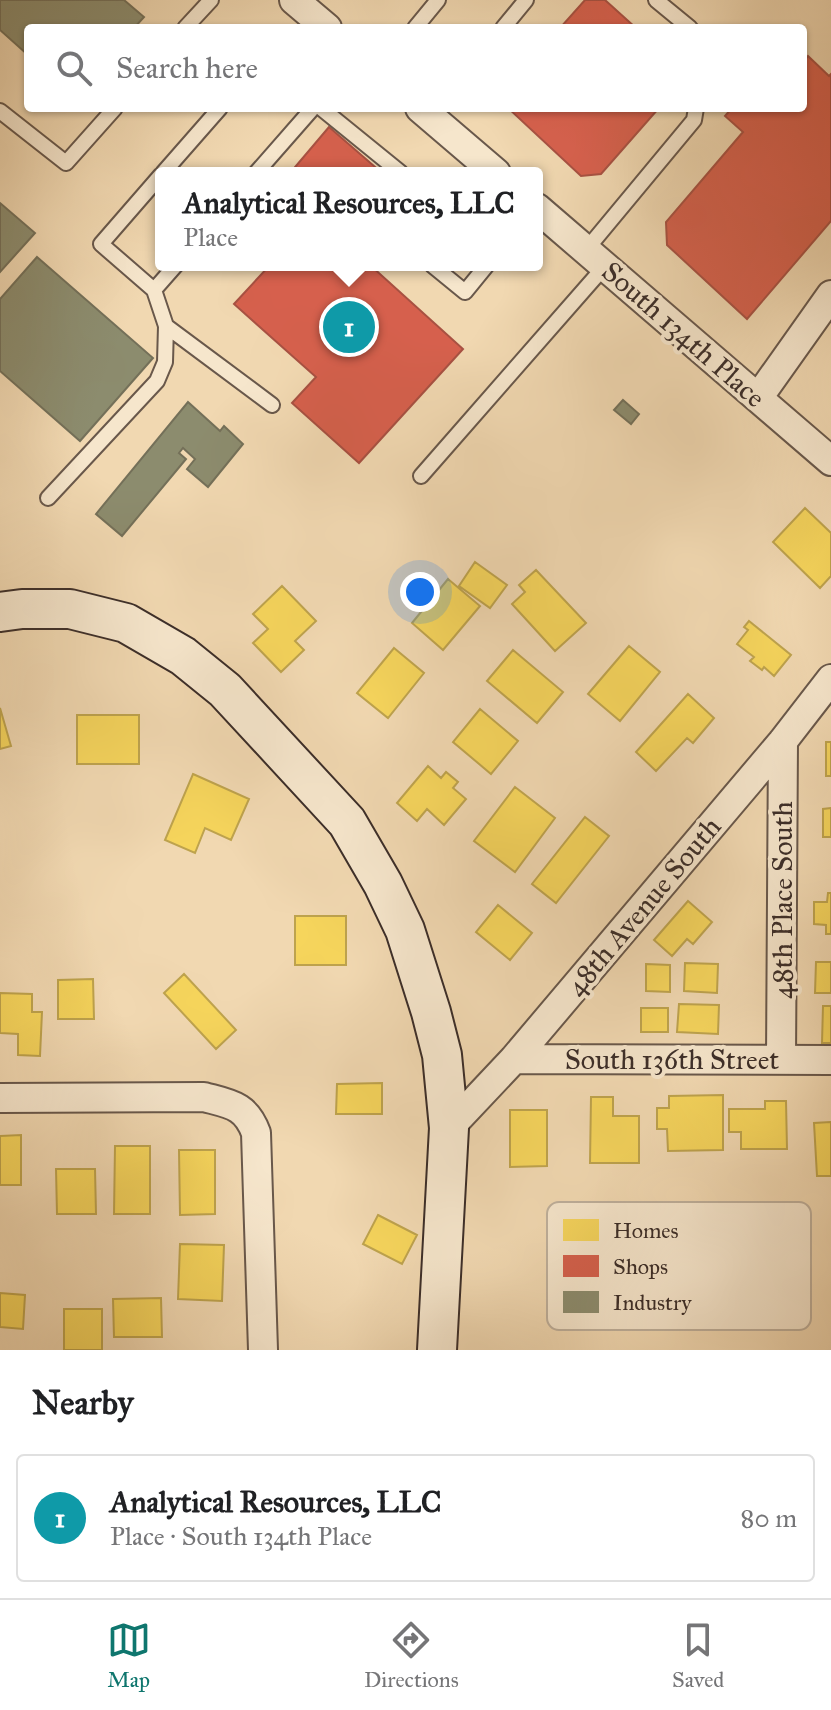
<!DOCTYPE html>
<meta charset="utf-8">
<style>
body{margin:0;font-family:"IM FELL Great Primer",serif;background:#f6f6f6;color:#202124}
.you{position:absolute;left:420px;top:592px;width:28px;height:28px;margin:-20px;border:6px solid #fff;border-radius:50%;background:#1a73e8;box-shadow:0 0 0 12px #1a73e833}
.badge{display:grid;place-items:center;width:52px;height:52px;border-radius:50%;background:#0f766e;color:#fff;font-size:26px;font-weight:700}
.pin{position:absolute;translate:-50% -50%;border:4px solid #fff;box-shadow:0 2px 8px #0006}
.popup{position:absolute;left:155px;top:167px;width:388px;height:104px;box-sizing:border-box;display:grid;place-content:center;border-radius:8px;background:#fff;filter:drop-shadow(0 2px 6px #0005);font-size:26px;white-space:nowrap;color:#757577}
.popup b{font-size:30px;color:#202124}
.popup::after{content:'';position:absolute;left:50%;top:100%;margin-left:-16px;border:16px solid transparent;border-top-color:#fff}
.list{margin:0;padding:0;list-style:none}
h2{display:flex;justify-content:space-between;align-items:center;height:104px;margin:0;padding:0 32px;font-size:34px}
h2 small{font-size:26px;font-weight:400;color:#757577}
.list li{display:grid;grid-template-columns:52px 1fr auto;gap:24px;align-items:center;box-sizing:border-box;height:128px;margin:0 16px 16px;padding:0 16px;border:2px solid #e0e0e0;border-radius:8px}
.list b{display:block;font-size:30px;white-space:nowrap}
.list p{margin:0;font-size:26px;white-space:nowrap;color:#757577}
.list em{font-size:26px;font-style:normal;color:#757577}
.icon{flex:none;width:44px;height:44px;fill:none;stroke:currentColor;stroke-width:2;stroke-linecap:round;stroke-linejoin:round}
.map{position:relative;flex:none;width:831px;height:1350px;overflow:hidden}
.search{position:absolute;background:#fff;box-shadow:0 2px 6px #0004;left:24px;right:24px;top:24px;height:88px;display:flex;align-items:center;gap:20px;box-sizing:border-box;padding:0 28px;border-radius:8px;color:#757577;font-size:30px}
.sheet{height:248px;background:#fff}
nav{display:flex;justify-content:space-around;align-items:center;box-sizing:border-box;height:112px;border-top:2px solid #e0e0e0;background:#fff;font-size:22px;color:#757577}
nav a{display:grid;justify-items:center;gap:4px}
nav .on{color:#0f766e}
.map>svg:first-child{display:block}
</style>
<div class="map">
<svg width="831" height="1350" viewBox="0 0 831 1350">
<rect width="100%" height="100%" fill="#f1d8b1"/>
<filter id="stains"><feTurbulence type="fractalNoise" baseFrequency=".0025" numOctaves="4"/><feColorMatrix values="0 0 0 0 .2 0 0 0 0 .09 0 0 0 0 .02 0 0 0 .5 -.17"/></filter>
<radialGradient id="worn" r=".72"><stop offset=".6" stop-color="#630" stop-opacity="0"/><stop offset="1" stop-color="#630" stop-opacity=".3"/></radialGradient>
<path fill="#f6d55c" stroke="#bea34d" stroke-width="2" d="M805,508L831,533V576L820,588L773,542Z
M475,562L507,585L490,608L459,586Z
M536,570L586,623L555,651L512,604L525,592L519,585Z
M448,579L480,606L443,650L412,623Z
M282,586L316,621L295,641L304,650L281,672L253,643L268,629L253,614Z
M749,621L791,655L774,676L764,667L762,670L750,661L754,657L737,644L748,630L744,627Z
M629,646L660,672L620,721L588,694Z
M394,648L424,673L388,718L357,693Z
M513,650L563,692L537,723L487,681Z
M688,694L714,718L693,743L687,738L656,771L636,752Z
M0,708L11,746L0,749Z
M480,709L518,741L491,774L453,742Z
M77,715H139V764H77Z
M826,742H831V776H826Z
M428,766L441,778L446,772L458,782L453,788L466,799L444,825L427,809L417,821L397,803Z
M193,774L249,799L231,840L205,828L195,853L165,840Z
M515,787L555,818L515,872L474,841Z
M831,808V837H823V809Z
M585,817L609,836L556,903L532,884Z
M828,893H831V934H826V925L814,924V902H827Z
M688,901L712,922L693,944L687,939L672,956L654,940Z
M498,905L532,933L510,960L476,932Z
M295,916H346V965H295Z
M816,962H831V993H815Z
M685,963L718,964L717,993L684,991Z
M646,964L670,965V992L646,991Z
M184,974L236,1030L216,1049L164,993Z
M93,979L94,1019H58V980Z
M0,993L32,994V1012H42L40,1056L18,1055V1034L0,1033Z
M679,1004L719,1005L718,1034L677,1032Z
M823,1006H831V1043H822Z
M641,1008H668V1032H641Z
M382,1083V1114H336L337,1084Z
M723,1095V1150L668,1151L667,1129H657V1108H669V1096Z
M591,1097H613V1116H639V1163H590Z
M765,1101H786L787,1149H741V1132H729V1109H765Z
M510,1110H547V1166L510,1167Z
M831,1122V1176H817L814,1123Z
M21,1135V1185H0V1136Z
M115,1146H150V1214H114Z
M179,1150H215V1214L180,1215Z
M56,1169H95L96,1214H57Z
M378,1215L417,1235L402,1264L363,1244Z
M180,1244L224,1245L222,1301L178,1299Z
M0,1293L25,1295L23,1329L0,1327Z
M161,1298L162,1337H114L113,1299Z
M64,1309H102V1350H64Z"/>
<path fill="#d6604d" stroke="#a85142" stroke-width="2" d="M585,0H605L636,28H560Z
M808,56L829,76L831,74V221L747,319L667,245L666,222L743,132L725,116L732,108H803V62Z
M508,108H659L601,174L581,176Z
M329,127L382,173H290Z
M270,265H370L463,349L359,463L292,403L316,377L234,304Z"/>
<path fill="#8c8c6e" stroke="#747059" stroke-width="2" d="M0,0H124L144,17L134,28H28V55L0,30Z
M0,203L35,233L0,272Z
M37,257L153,358L80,441L0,371V299Z
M623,400L639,414L631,424L614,410Z
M188,402L220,431L224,426L243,444L208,487L187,469L195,459L183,448L179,453L186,459L122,536L96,514Z"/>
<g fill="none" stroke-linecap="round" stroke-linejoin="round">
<defs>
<path id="lane" d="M656,0L690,28
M185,28L211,0
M415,28L438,0
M503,28L526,0
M321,108L401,173
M0,111L66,163L115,108
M163,173L220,108
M256,173L313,108
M161,175L101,244L154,290L176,265
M586,250L694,120L696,108
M432,265L465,292L487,265
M154,290L166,326L272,405
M421,476L605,266
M48,498L157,381L165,362L166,326"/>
<path id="street" d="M294,0L327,28
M420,108L496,173
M537,208L831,461
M758,398L831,295
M514,1059L831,1060
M781,1059L783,741
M0,1098L204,1097C230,1104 246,1105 256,1133L263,1350
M449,1128L514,1059L783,741L831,679"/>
<path id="secondary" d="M0,612L22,609H70L126,623L183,656L225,690L347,822L383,884L405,930L431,1012L442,1055L449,1128L437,1350"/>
</defs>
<use href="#lane" stroke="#69584b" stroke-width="18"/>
<use href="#street" stroke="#69584b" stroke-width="32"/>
<use href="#secondary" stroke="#3c2e29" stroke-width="42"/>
<use href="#lane" stroke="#f6e6cc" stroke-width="14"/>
<use href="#street" stroke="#f6e6cc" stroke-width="28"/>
<use href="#secondary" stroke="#f6e6cc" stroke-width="38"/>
</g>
<g text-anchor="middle" stroke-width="8" stroke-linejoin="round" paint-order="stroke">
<g font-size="28" fill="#3c2e29" stroke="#f6e6cc">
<text transform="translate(684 334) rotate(41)" y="10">South 134th Place</text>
<text transform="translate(782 900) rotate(-90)" y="10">48th Place South</text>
<text transform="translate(643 906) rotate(-50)" y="10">48th Avenue South</text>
<text x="672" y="1069">South 136th Street</text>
</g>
</g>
<rect x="547" y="1202" width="264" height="128" rx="12" fill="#f6e6cc" stroke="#beaf9b" stroke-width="2"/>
<rect x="563" y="1219" width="36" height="22" fill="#f6d55c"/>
<rect x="563" y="1255" width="36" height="22" fill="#d6604d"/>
<rect x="563" y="1291" width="36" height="22" fill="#8c8c6e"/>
<g font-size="22" fill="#3c2e29">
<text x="613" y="1238">Homes</text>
<text x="613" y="1274">Shops</text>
<text x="613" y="1310">Industry</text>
</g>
<rect width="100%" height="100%" filter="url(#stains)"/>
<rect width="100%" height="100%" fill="url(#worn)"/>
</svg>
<div class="you"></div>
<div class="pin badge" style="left:349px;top:327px;background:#0f9aa8">1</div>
<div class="popup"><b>Analytical Resources, LLC</b>Place</div>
<div class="search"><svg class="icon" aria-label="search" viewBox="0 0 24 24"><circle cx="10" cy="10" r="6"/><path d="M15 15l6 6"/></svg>Search here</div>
</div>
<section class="sheet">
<h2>Nearby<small></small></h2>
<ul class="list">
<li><span class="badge" style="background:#0f9aa8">1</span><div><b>Analytical Resources, LLC</b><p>Place · South 134th Place</p></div><em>80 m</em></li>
</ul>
</section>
<nav>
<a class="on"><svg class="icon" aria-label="map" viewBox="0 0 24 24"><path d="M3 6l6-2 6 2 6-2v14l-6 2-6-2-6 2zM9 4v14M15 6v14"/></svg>Map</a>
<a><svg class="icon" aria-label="directions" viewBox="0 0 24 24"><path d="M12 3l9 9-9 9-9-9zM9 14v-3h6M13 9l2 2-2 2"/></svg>Directions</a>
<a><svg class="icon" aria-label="saved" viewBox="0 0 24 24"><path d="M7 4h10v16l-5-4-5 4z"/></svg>Saved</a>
</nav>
